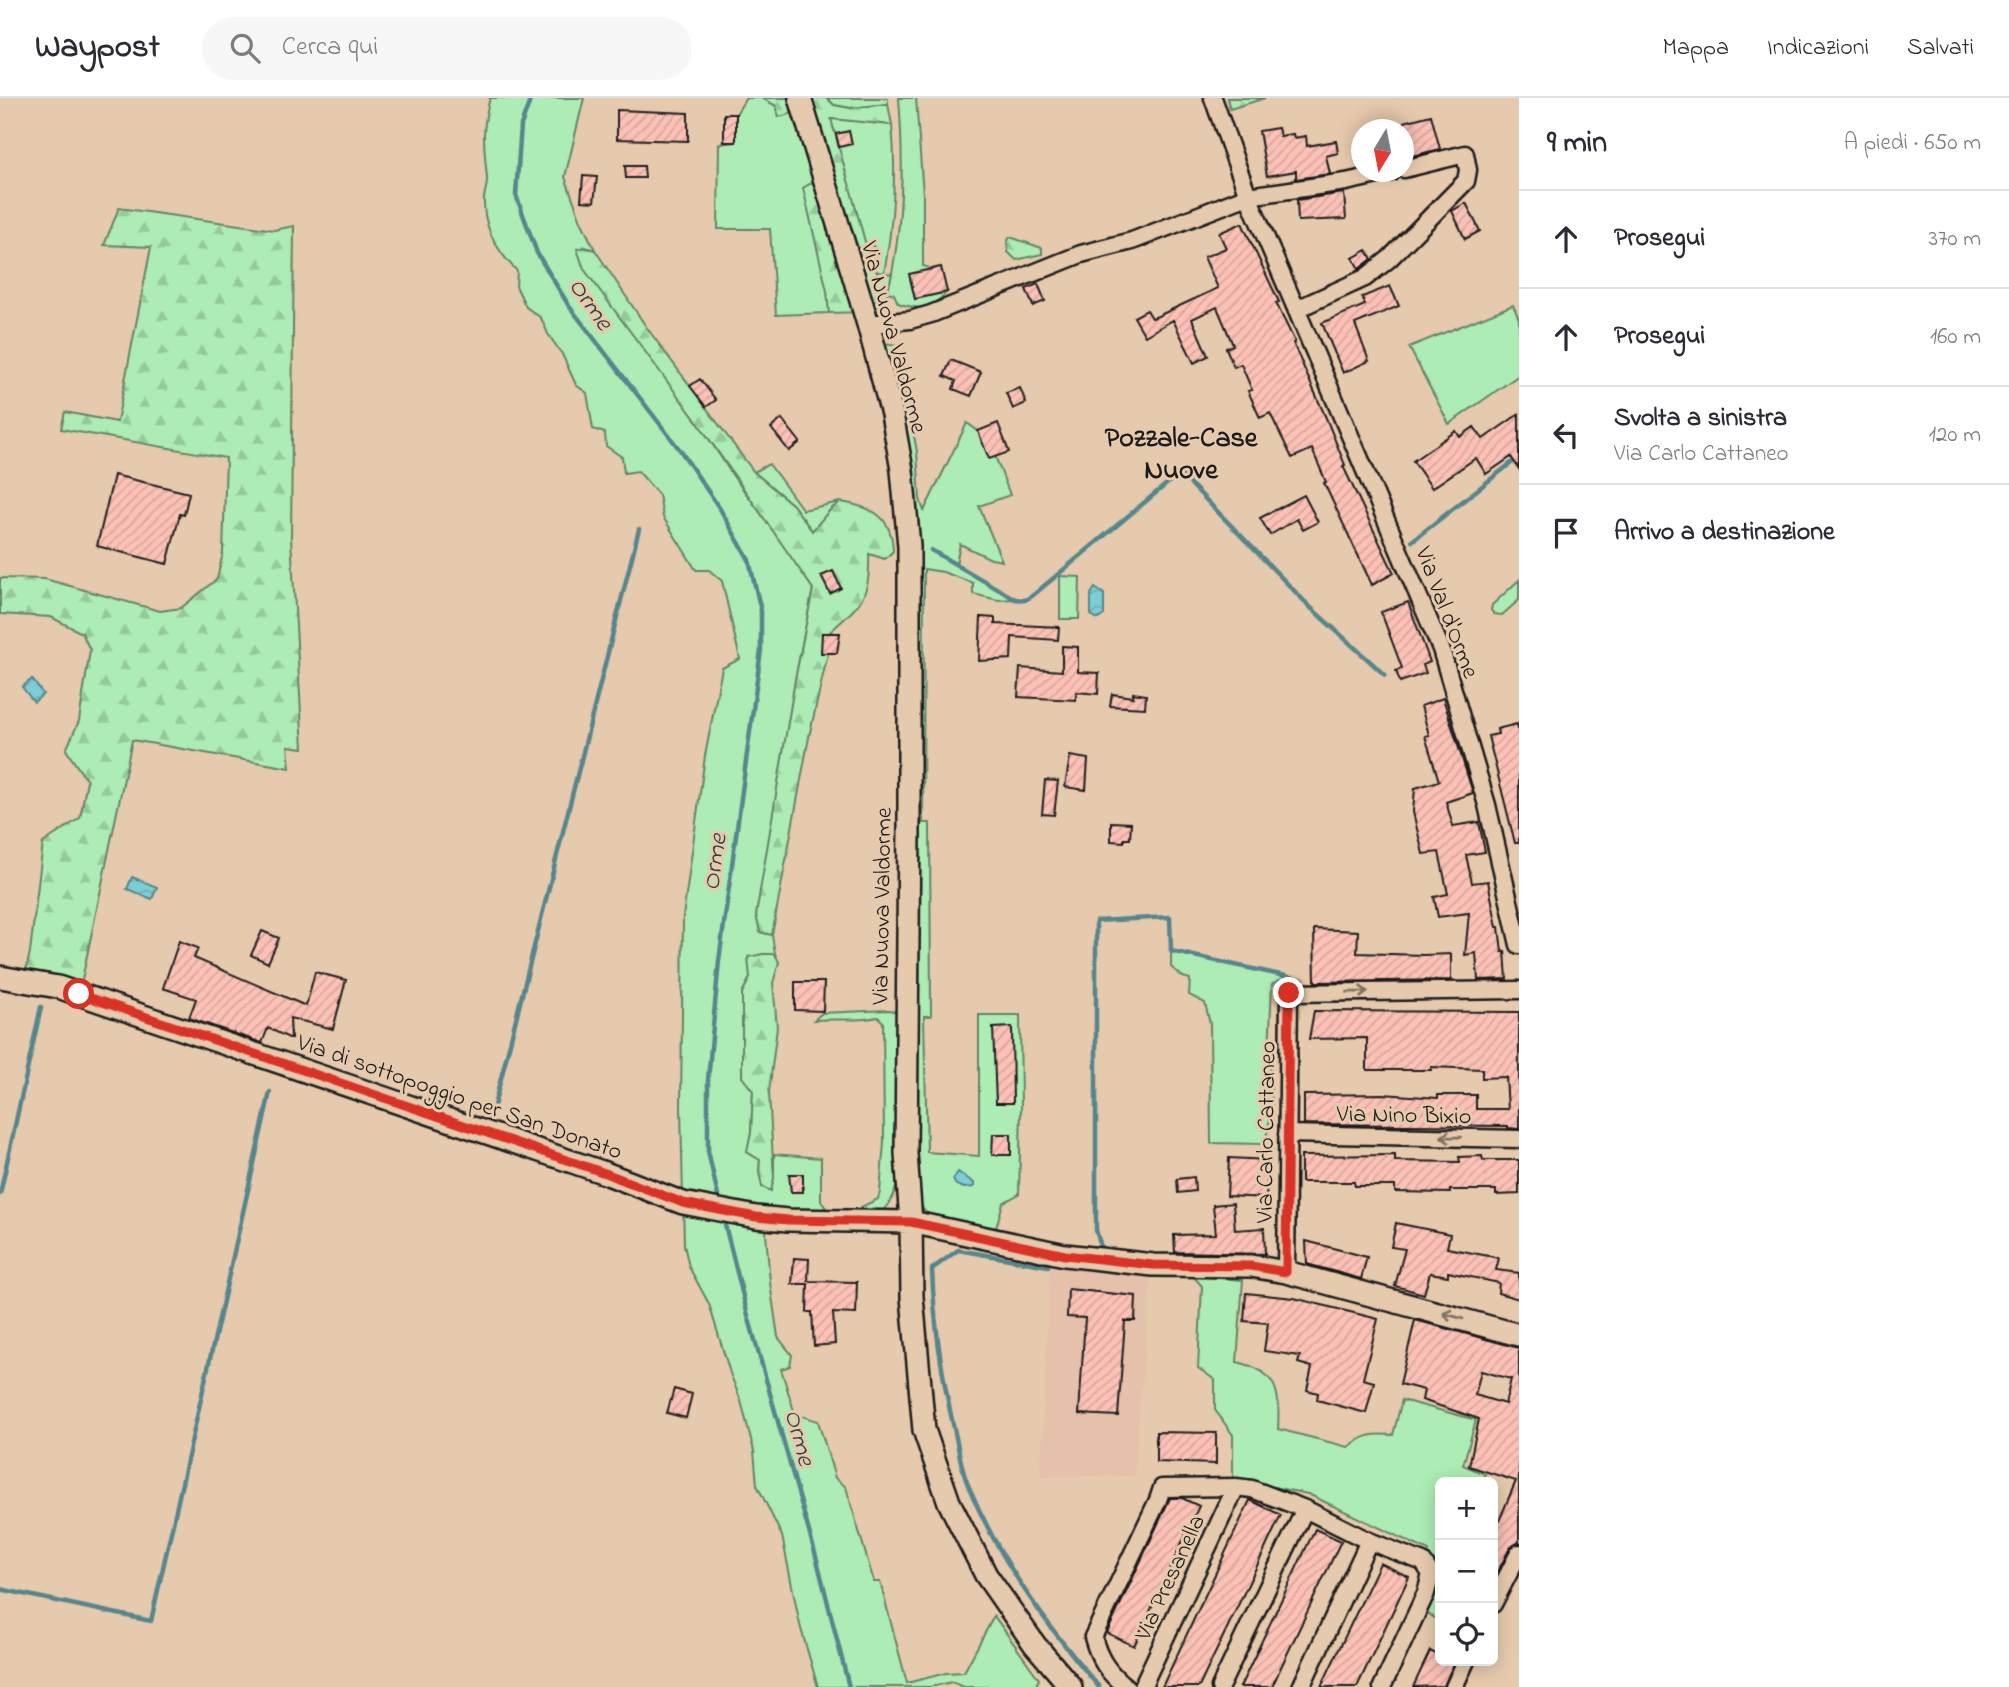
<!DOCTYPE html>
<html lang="it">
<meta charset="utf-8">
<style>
body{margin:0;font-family:"Indie Flower",sans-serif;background:#f7f7f7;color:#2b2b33}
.controls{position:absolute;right:21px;bottom:21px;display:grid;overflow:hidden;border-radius:10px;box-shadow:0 4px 18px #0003}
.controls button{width:63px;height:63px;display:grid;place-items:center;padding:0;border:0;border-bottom:2px solid #e1e1e2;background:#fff;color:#2b2b33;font:35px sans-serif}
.compass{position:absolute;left:1351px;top:21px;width:63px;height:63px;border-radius:50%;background:#fff;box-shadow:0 4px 18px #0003;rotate:190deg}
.stop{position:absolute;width:21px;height:21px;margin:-16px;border:5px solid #d93025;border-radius:50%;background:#fff}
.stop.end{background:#d93025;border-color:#fff;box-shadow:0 2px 7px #0008}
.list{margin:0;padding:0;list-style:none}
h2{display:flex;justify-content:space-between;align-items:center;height:91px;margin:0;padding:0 28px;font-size:30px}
h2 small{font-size:23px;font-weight:400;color:#7c7c81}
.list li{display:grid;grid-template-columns:46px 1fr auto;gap:21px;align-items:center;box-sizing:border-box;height:98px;padding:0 28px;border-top:2px solid #e1e1e2}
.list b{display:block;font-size:26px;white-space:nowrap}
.list p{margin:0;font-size:23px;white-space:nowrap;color:#7c7c81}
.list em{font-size:23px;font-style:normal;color:#7c7c81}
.icon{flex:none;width:38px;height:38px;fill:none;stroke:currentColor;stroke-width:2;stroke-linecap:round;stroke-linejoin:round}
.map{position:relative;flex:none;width:1519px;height:1589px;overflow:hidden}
header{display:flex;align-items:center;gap:42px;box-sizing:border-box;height:98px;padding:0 35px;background:#fff;border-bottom:2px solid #e1e1e2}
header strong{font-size:33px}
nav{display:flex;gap:38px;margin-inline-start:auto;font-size:24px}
.search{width:490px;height:63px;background:#f7f7f7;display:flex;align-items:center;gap:18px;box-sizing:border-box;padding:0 24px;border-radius:38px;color:#7c7c81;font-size:26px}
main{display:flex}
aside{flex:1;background:#fff}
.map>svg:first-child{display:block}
</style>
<header>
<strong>Waypost</strong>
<div class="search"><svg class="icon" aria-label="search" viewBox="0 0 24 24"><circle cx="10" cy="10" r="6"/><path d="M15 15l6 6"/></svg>Cerca qui</div>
<nav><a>Mappa</a><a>Indicazioni</a><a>Salvati</a></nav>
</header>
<main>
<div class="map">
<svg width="1519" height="1589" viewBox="0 0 1519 1589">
<defs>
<pattern id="forest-firs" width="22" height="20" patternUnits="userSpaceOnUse" patternTransform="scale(1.75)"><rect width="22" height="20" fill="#adecb4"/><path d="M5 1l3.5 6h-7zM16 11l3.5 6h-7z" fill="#94ca9a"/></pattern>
<pattern id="water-waves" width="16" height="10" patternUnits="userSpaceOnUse" patternTransform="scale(1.75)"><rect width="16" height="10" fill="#7dcdd7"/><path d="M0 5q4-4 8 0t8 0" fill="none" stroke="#6bafb8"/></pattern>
<pattern id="building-hatch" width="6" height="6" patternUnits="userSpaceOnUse" patternTransform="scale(1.75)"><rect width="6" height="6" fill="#fcc1b6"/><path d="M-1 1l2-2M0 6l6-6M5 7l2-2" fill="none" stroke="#d7a59c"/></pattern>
</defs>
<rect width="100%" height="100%" fill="#e6caad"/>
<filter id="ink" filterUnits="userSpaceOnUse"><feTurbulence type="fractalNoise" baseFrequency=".0143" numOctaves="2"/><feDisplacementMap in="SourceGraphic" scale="14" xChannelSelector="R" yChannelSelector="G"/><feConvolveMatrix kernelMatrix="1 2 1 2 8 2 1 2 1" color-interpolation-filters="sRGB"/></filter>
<g filter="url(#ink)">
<path fill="#e5c0aa" d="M1050,1160L1151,1174L1134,1378H1041Z"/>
<path fill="#adecb4" stroke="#648468" stroke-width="2" fill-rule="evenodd" d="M490,0H584L565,79L581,123L595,152L585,149L733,378L781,442L813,491L795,582L760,834L772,837L775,856H763L742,895V978L753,993L751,1035L747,1054L760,1062L759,1074L774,1080V1056L821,1060V1103L828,1113L769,1120L766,1135L770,1185L778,1239L792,1257L790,1268L781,1271L795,1316L818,1323L835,1380L846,1389L874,1484H880L907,1585L946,1575L964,1574L994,1518L1039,1581L1035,1589H964L952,1584L930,1589H818L800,1527L782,1438L757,1387L754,1353L741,1303L730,1275L709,1206L689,1169L684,1147L681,1010L683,819L705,658L722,570L740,561L722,483L709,472H696L663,419L659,397L638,373L624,375L622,359L606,348L605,335L593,331L587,295L576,287L562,256L548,236L541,220L526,209L516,188L517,173C498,154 483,129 484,101C484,94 488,87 487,80C484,47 481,33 490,0ZM790,1076H803V1094H792Z
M746,0H762L776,8L803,12L823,79L829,215L776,217L770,131H718L719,46L736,44V16Z
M827,0H888V6L850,10L834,7Z
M899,0H916L923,97V168L933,171L910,177L915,201L947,194C931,211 920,213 898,205L894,196L888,194C903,129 904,66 899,0Z
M830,20L892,27C897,77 893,126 884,175L877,174L874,166H878L876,153L873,148H869V151L864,143Z
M1513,207L1519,221V277L1449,326L1409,249Z
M873,244L900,247L897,258L907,299L917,354L920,401L924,413L967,325L978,333L986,352L992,350L1010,397L979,408L1002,463L991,461L960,446L956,466L1015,501L998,502L973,496V485L943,474L924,471L923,725H930L931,918H924L927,1054L979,1058V917H1020L1021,1010L1019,1096L1003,1105L996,1130L1000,1143C977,1136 933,1130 921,1108C913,1093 910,1072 906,1055L909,448Z
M769,366L803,412L840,404L830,412L813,434L793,407L754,374Z
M1060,478L1080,479L1079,521H1060Z
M1519,482V502L1502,517L1494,516L1491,512L1492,507Z
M1171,853L1305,881L1280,882L1272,886L1269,954L1272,1010L1265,1046L1211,1045L1210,926L1205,905L1189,897L1190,881L1183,879L1171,869Z
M889,912L897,914L896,1089C891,1112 879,1118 857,1118L855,1112L878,1101L880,1094L884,1044L883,924L878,919C855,924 838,920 814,922L822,915Z
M1193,1178L1243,1182L1237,1264C1278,1273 1280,1293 1278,1331L1348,1349C1365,1337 1371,1335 1393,1337L1402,1302L1476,1322L1463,1367L1485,1376L1482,1384H1440V1523L1420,1511L1429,1453L1308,1396L1233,1381V1337L1215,1312V1282L1198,1270L1202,1188Z"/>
<path fill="url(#forest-firs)" stroke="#648468" stroke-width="2" d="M762,0H827L834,7L850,10L888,6L892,27L831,21L871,165L877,174L892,176L885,203L868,226L863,214L829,215L827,193L803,90L823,78L803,12L779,19L776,8Z
M1227,0H1265L1230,11Z
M119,110L274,132L294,128L291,440L303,650L288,648L290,670L132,642L79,896L24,882L30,854L43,745L80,720L87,683L66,652L79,623L90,552L82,535L51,519L0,516V480L45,481L160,513L181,510L217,481L223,455L226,360L61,331L65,314L117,324L151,149L104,147Z
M1010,139L1042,150V156L1016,162L1008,154L1007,144Z
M584,149L595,152L647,230L754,374L793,407L812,433L830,412L840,404C873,409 892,418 893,453L885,461L869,456C871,501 860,506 829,535H822V554L828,555L809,639L772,837L760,834L756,817L795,582L813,491L698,325L584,171L577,151Z
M763,856H775L779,864L773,885L777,929L769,994L774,1080L771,1093L762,1089L759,1074L760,1062L747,1054L751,1035L753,993L742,979V895L750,880L748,859Z"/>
<path fill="url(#water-waves)" stroke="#56868c" stroke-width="2" d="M1095,490L1104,496V517L1098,521L1091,517V496Z
M32,581L43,596L34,604L22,589Z
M132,779L157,789L152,801L127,791Z
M958,1074L974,1085V1089L964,1090L956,1087L953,1082Z"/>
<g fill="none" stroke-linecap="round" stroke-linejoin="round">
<path stroke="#56868c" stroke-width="4.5" d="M531,0L521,27L516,97L537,155L569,208L680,352L720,411L749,462L761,513V552L719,863L708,982V1053L720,1107
M1412,443L1519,359
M931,452L1015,501L1025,502L1032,498L1175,379L1182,377L1310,509L1385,577
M490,1024L639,431
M0,1096L41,909
M723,1119L747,1214L817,1462L849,1589
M1101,1149L1096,1132V823L1170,819L1171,853L1285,878
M1048,1168L958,1152L932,1171C934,1227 942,1280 955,1335C959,1352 961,1371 968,1387C999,1462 1047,1528 1099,1589
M0,1491L151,1523L270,994"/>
</g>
<path fill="url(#building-hatch)" stroke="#1c1c1c" stroke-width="2" fill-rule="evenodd" d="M617,12L688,15V43L617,41Z
M724,16H736V44H724Z
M1431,17L1440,51L1404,60V24Z
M1278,30L1280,38L1293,36L1294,40L1306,38L1307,48L1336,43L1338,55L1326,58L1330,76L1296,81V73L1267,78L1259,33Z
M849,33L852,46L839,49L836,36Z
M625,68H644L645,80H626Z
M583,78L597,79L594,104L581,103Z
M1344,95L1346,121L1298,123L1297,102Z
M1466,105L1480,133L1465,141L1452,113Z
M1242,125L1279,204L1276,205L1295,244L1293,245L1326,320L1345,367L1343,368L1394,475L1372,487L1324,385L1326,384L1312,351L1292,360L1270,315L1260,320L1248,293L1252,292L1241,266L1234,269L1226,250L1233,247L1217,209L1192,221L1208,258L1194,265L1173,222L1145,238L1134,219L1147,212L1152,220L1158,218L1218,190L1204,159L1226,150L1219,135Z
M1367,152L1372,161L1359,171L1353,160Z
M941,169L947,194L915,201L909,176Z
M1038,186L1045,203L1033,208L1026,191Z
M1390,188L1399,208L1355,226L1369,263L1343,275L1322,225L1365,207L1362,199Z
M951,262L981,274L971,298L953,291L956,283L944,278Z
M700,281L716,302L706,309L690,288Z
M1020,290L1026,305L1013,311L1006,295Z
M1519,316V371L1511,359L1486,376L1476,360L1432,390L1413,363L1456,333L1460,339L1474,329L1483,341Z
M782,321L800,344L789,353L771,330Z
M998,325L1009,354L989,361L978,333Z
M114,377L189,395L184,417L180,416L167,466L97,448Z
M1304,397L1318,424L1303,432L1297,421L1270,437L1260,420Z
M833,473L841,490L830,496L821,478Z
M1408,504L1430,564L1423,567L1426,575L1400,584L1396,573L1402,570L1381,514Z
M981,519L995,520V526L1059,529L1058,542L1012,539L1011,561L979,563Z
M822,535H840L837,555H821Z
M1062,548L1078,549V574L1099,575L1098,596L1076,594V602L1018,599L1020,570L1062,573Z
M1133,595L1146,597L1145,610L1110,608L1112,596L1133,599Z
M1443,600L1473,695L1446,704L1453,728L1479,724L1485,754L1466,757L1472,785L1488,783L1497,829H1499L1502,854L1505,853L1507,881L1478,882L1476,855L1465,857L1469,815L1438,819L1434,799L1448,796L1439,754L1423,756L1413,714L1415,690L1439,683L1425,638L1429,637L1421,608Z
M1517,626L1519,636V745H1515L1488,638L1498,636L1497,631Z
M1070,658L1088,661L1086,692L1065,689Z
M1045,682L1058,683L1054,717L1042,716Z
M1111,724L1131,725L1130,741H1124V744L1111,743Z
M1314,831L1358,833L1357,855L1424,857L1451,856V882L1315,884Z
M262,833L279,840L268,865L251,857Z
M179,843L198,850L194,860L306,908L315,874L346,882L333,931L290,920L291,941L268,930L262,945L189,920L196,901L163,890Z
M795,884H824L823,913L795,912Z
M1314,913L1519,914V1031L1508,1030V1028L1304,1026V997L1383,996L1438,1000V997H1476V1011H1508L1506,979L1482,980V971L1431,969V972H1367V940L1309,941Z
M1012,929L1013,1005H996L993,930Z
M993,1036H1011V1057H992Z
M1395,1057V1063L1460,1064L1459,1059L1482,1058L1483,1062H1519V1096L1496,1097V1092H1450V1095L1395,1094V1088H1355L1354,1084H1301V1058Z
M1229,1060L1268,1062L1266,1100L1227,1098Z
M789,1076H803V1094H791Z
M1194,1079L1195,1093L1178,1095L1177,1081Z
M1233,1105L1235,1132L1264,1130L1265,1156L1175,1154L1174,1137L1216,1136L1213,1107Z
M1396,1125L1450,1136L1447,1150L1499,1160L1496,1172L1519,1175V1201L1498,1195L1499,1185L1448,1174V1178L1430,1175L1424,1196L1395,1188L1405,1151L1391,1149Z
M1306,1143L1367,1159L1361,1181L1307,1166Z
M794,1160L809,1161L808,1183L857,1184L856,1216L833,1215L835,1246L814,1248L812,1214H807L808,1186H792Z
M1068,1191L1136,1198L1135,1223H1125L1118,1318L1079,1316L1085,1220L1067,1219Z
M1246,1195L1294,1200L1378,1221L1363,1281L1374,1284L1366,1315L1317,1302L1318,1295L1307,1292L1312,1269L1298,1265L1300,1258L1264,1253L1268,1225L1244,1223Z
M1415,1222L1519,1250V1444L1510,1450L1493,1483V1437L1516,1383L1469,1368L1479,1321L1422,1302L1424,1292L1400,1286ZM1481,1273L1511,1281L1505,1306L1475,1297Z
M674,1291L692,1296L686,1320L667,1315Z
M1156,1334L1216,1335V1366L1156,1364Z
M1170,1400H1182L1199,1408L1134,1548L1107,1535Z
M1250,1402L1281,1417L1265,1451L1199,1589H1162Z
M1315,1431L1341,1443L1281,1569L1272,1589H1240Z
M1380,1465L1409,1479L1376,1549L1357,1589H1321Z
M1430,1553L1440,1558V1563H1455L1444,1588L1413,1589Z"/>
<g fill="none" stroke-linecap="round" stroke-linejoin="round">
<defs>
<path id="street" d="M1213,0L1248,98L1441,551L1487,707L1519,847
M1297,211L1365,180L1389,161L1466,83L1468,72L1465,56L1404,71
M868,226L910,222L931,216L1081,156L1132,143L1248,98L1346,84L1391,74
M1287,1036L1519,1041
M1286,1174L1289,895L1519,892
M1493,1506L1519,1455
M1126,1589C1108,1575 1099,1561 1093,1539L1158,1402L1162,1390L1236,1389L1252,1391L1305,1411L1369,1443L1423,1464L1431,1476L1426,1495L1382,1589
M1142,1589L1236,1389
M1220,1589L1305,1411
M1301,1589L1369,1443
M1454,1589L1466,1563"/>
<path id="secondary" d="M800,0L868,226L892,316L902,372L909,448V729L906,1055L911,1124L912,1199L924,1332L949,1404L986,1477L1035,1547L1071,1589
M0,879L58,889L605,1075L683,1105L756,1119L788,1122L911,1124L1065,1157L1153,1167L1251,1168L1286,1174L1519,1237"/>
</defs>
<use href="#street" stroke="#1c1c1c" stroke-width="21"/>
<use href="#secondary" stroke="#1c1c1c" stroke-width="26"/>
<use href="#street" stroke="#e6caad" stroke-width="16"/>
<use href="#secondary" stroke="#e6caad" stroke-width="21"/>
</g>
<defs><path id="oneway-shaft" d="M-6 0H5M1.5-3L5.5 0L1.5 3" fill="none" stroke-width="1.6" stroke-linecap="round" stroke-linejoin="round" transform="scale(1.75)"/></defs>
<g stroke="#817364">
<use href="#oneway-shaft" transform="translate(1358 894) rotate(-1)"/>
<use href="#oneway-shaft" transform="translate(1451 1039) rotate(-179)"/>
<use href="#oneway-shaft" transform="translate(1453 1218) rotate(-164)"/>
</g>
</g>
<g fill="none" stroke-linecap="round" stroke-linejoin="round" filter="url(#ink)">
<path stroke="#d93025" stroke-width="9" d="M79,896L605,1075L683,1105L756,1119L788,1122L911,1124L1065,1157L1153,1167L1251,1168L1286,1174L1289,895"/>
</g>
<g text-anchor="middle" stroke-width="6" stroke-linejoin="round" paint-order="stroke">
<g font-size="24" fill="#1c1c1c" stroke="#e6caad">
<text transform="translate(895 239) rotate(75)" y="8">Via Nuova Valdorme</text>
<text transform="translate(1448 514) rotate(69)" y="8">Via Val d'Orme</text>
<text transform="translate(881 808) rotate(-89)" y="8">Via Nuova Valdorme</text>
<text transform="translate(460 998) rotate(19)" y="8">Via di sottopoggio per San Donato</text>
<text transform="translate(1404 1016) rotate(1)" y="8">Via Nino Bixio</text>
<text transform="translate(1265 1034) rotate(-89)" y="8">Via Carlo Cattaneo</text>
<text transform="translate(1169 1479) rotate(-65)" y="8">Via Presanella</text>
</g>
<g font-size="26" font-style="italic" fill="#2f3f41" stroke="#e6caad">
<text transform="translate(592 205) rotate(55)" y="9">Orme</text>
<text transform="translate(713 764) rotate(-82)" y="9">Orme</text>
<text transform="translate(801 1339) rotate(75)" y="9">Orme</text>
</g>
<g font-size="28" font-weight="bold" fill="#1c1c1c" stroke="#e6caad">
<text x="1181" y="348">Pozzale-Case<tspan x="1181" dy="32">Nuove</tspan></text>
</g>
</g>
</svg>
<div class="controls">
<button>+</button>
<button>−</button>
<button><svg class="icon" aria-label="locate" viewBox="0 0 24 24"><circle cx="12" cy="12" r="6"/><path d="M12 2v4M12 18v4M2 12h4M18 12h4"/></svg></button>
</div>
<svg class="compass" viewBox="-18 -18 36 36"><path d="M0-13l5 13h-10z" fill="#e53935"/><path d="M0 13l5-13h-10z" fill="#7c7c81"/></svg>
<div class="stop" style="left:79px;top:896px"></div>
<div class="stop end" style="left:1289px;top:895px"></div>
</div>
<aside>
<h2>9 min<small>A piedi · 650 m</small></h2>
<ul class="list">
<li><svg class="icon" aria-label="ahead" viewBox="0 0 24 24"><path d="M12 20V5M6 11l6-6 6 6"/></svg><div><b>Prosegui</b></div><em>370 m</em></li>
<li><svg class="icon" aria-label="ahead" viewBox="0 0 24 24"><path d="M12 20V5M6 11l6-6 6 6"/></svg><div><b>Prosegui</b></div><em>160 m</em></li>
<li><svg class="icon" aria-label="left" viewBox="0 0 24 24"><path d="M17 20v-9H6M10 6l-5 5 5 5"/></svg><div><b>Svolta a sinistra</b><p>Via Carlo Cattaneo</p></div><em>120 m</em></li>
<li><svg class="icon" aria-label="arrive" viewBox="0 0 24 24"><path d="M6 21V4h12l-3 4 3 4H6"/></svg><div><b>Arrivo a destinazione</b></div></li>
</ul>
</aside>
</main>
